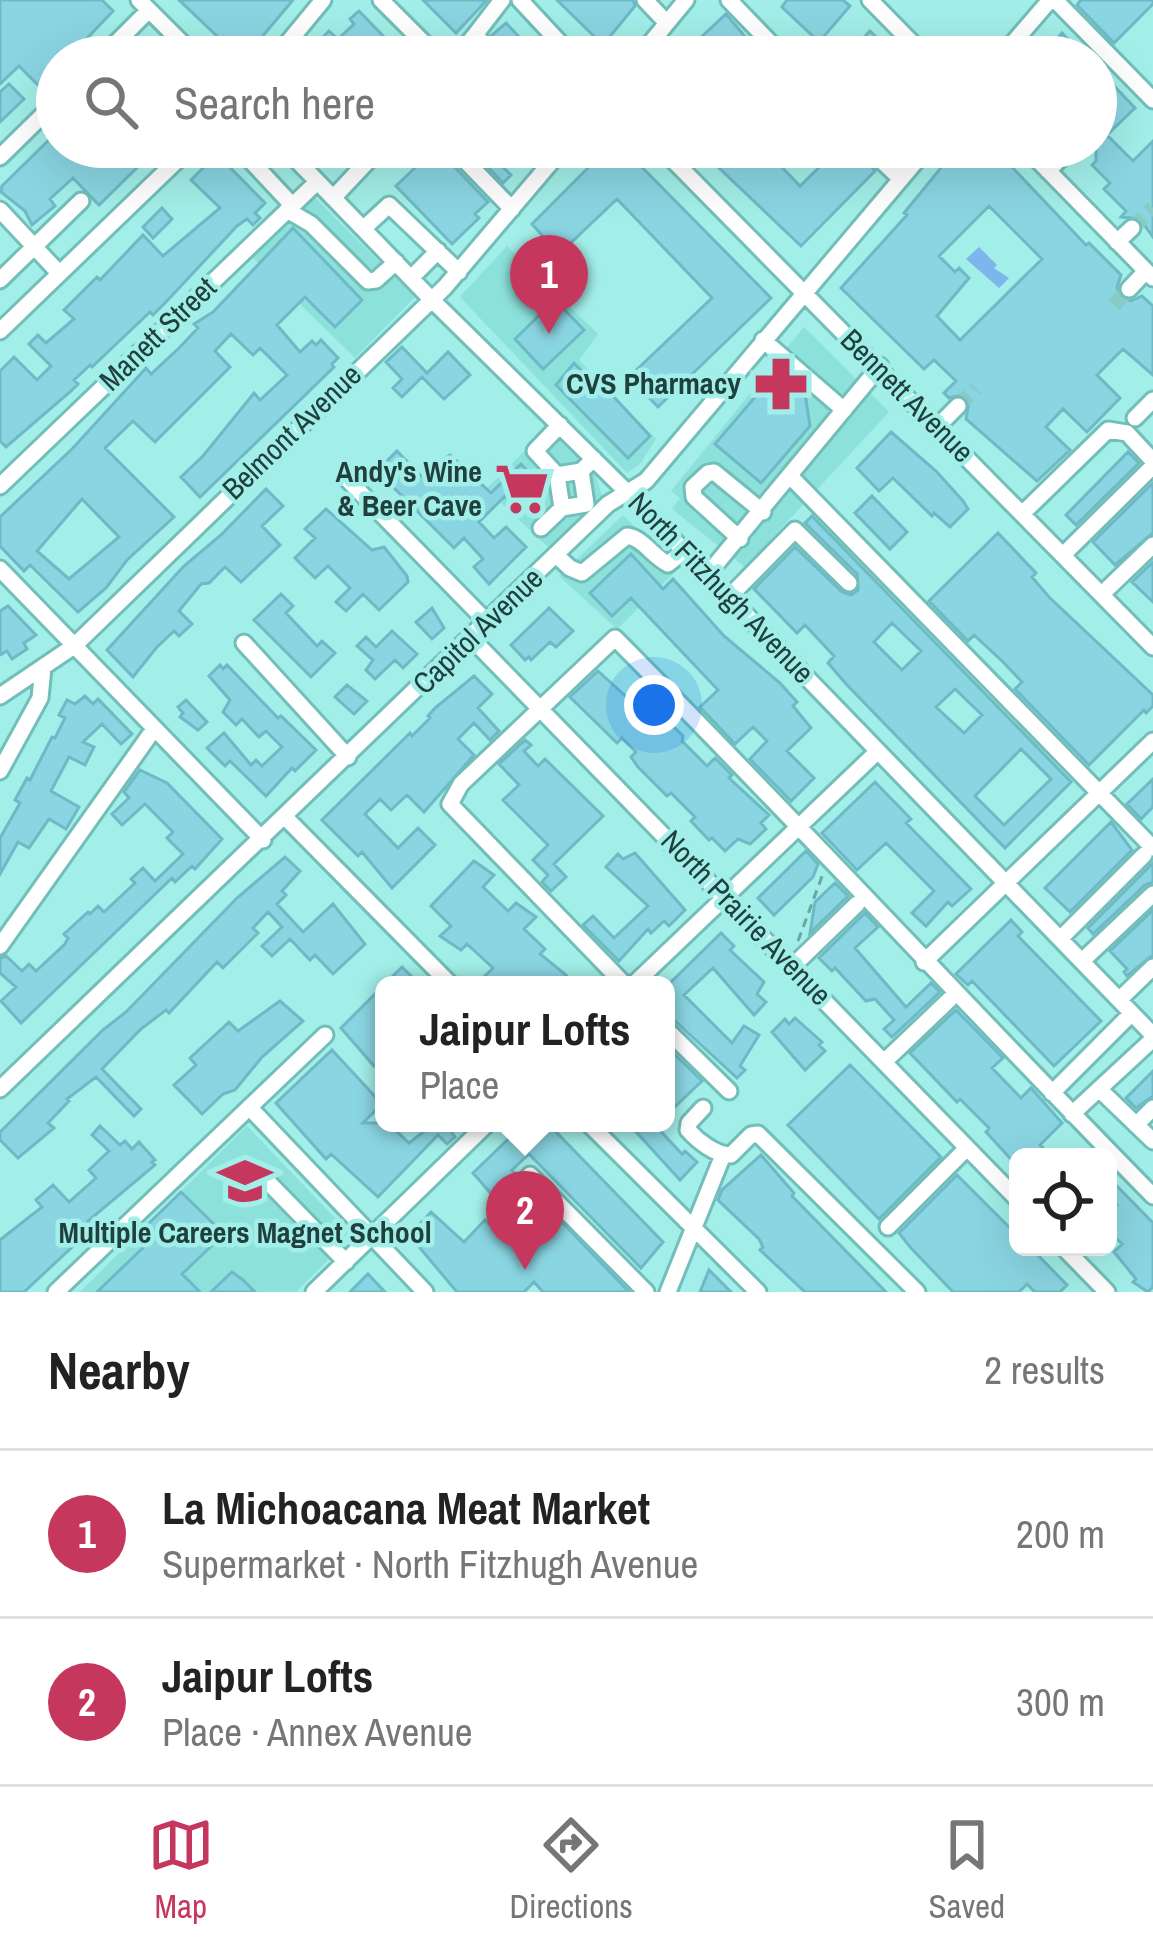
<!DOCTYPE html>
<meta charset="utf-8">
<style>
body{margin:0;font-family:"Archivo Narrow",sans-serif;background:#f2f2f2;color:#222}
.controls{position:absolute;right:36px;bottom:36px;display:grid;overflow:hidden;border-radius:18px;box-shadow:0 12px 48px #0002}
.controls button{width:108px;height:108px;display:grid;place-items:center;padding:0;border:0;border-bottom:3px solid #e0e0e0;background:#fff;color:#222;font:60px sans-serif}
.you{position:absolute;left:654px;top:705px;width:42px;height:42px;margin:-30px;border:9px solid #fff;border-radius:50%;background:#1a73e8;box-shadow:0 0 0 18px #1a73e833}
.badge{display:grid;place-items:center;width:78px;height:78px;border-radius:50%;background:#c6375e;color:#fff;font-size:39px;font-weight:700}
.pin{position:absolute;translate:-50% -99px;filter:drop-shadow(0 3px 6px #0008)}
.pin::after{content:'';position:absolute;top:63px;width:42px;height:36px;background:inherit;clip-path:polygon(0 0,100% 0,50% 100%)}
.popup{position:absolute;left:375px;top:976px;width:300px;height:156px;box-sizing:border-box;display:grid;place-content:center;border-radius:18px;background:#fff;filter:drop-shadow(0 3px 9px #0005);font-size:39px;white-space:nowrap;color:#767676}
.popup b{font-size:45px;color:#222}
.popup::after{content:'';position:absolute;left:50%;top:100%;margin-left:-24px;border:24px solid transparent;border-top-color:#fff}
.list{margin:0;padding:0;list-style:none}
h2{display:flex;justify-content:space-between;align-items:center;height:156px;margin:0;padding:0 48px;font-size:51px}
h2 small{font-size:39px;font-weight:400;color:#767676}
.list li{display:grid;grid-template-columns:78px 1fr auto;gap:36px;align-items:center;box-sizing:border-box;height:168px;padding:0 48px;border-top:3px solid #e0e0e0}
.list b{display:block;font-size:45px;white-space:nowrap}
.list p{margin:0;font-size:39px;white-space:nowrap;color:#767676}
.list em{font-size:39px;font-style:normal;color:#767676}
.icon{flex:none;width:66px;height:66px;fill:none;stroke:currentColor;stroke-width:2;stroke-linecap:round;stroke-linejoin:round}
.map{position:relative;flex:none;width:1153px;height:1292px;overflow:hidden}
.search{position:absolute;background:#fff;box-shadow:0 12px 48px #0002;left:36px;right:36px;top:36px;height:132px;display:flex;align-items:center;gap:30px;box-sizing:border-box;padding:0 42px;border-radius:66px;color:#767676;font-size:45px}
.sheet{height:492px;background:#fff}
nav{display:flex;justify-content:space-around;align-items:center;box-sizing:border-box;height:168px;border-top:3px solid #e0e0e0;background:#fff;font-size:33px;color:#767676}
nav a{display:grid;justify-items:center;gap:6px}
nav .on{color:#c6375e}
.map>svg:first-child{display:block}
</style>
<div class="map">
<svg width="1153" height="1292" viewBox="0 0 1153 1292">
<rect width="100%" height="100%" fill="#a2eee8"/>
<path fill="#8ce2db" d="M313,196L415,297L355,358L252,257Z
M507,246L598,334L579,360L656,439L640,464L627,473L460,297Z
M804,327L889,412L745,567L672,509L680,498L671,491Z
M547,429L596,476L602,496L548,547L486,489Z
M623,515L678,569L617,629L559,576Z
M247,1126L352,1236L296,1292H80Z"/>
<path fill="#7db5ed" d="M979,247L997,265L994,268L1009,278L999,288L966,259Z"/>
<path fill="#8ad5e2" stroke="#6eb9c5" stroke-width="3" fill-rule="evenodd" d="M0,0H102L113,11L72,54L57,57V69L39,86L19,66L0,84Z
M179,0H293L245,57H239Z
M423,0H487L456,33Z
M557,0H633L635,6L603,45Z
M787,0H843L850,6L819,42L782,7Z
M1081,0H1153V4L1114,43L1077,5Z
M359,11L392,45L403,57H378L382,53L372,41L355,57H335L319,41L329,31L338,39L354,24L350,19Z
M726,14L752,45L740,47L735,57H680Z
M506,23L538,57H509L492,35Z
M870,31L896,57H859L852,50Z
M1062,33L1085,57H1041Z
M1096,67L1135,108L1107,135L1133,161L1153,141V237L1140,219L1121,217L1126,211L1104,189L1110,183L1092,165L1096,161Z
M9,84L24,99L0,122V92Z
M57,132V147H112L119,154L126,147H158L99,205L73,178L50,199L55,206L32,225L25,211L1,192L2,186Z
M416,147H440L443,155L488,202L475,214L479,218L452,244L396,186L426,157Z
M469,147H518L500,164L511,175L503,183Z
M600,147H622L771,298L658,407L629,377L712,298L617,199L559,254L532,224L604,152Z
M697,147H758L766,160L778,163L800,186L840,147H855L875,171L801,246Z
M958,147H993L1086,245L1089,243L1121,275L1117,287L1120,297L1131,301L1142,296L1153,306V375L1123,349L1097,375L1120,398L1087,432L1063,409L1046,427L1070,450L1037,481L966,419L969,402L962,395L949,398L944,393L956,381L934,360L924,369L841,288L907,215L904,213ZM989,206L1042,259L960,340L937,316L969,278L959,268L955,272L939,256Z
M217,154L265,203L255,213L260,218L253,225L247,219L237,226L166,302L153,315L150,312L92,367L90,365L74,380L78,384L70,392L6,447L0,441V371L14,357L37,380L51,366L29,344L38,335L46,343L74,319L64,310L97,277L100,280L143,235L163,256L220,208L191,180Z
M162,208L172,219L153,238L143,227Z
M293,228L362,300L335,327L305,297L277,325L300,352L312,341L316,345L321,340L338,358L332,364L334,367L200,497L181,477L203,456L254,393L260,400L287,375L260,348L253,355L231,334L215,351L230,367L155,442L133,421L105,448L174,517L127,560L106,588L78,612L30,565L24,571L0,546V517L73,448L146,368L151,374L179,348L198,328L194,324L213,312ZM82,499L119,537L69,579L37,551Z
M555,300L584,330L543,369L515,339Z
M402,347L427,373L448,352L470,375L444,399L422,377L402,397L393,388L402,379L386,362Z
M574,363L595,385L599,381L650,436L628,458L556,385Z
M779,369L805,393L810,426L761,483L715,444Z
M891,432L936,471L963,501L968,509L950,527L934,513L932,516L893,478L879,491L857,468Z
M397,451L421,476L450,455L491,493L521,464L546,490L522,513L505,496L479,522L494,538L506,527L526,547L489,584L474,567L483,559L464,538L454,548L377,471Z
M1128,452L1139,463L1076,525L1066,515Z
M1153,483V533L1115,565L1093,542Z
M266,489L283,506L262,526L280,545L241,582L225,567L209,583L201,584L179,611L192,624L179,636L174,631L157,647L133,677L107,650L184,566L221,535Z
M872,496L907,532L890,549L855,513Z
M326,509L372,550L384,547L407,576L408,582L379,610L363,594L346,611L336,602L350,588L328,566L315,578L295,558L315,538L305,529Z
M812,516L1071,782L1005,848L847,685L828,663L834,656L805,625L797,633L754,589L795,547L842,592L851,595L858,590L857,574L805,523ZM892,623L921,651L902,670L874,642ZM955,689L982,715L964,733L936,707ZM1021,749L1051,779L1004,825L975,796Z
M998,533L1036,573L1032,577L1049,597L1153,695V706L1146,713L1144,710L1089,765L1015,689L1022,682L1003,662L974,635L968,641L929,601Z
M631,554L663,589L673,579L724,636L780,683L797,702L793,706L811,728L787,751L814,778L791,801L750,759L767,741L753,727L735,744L700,707L718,690L631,598L612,616L590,593Z
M1153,562V602L1132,582Z
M281,594L293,606L286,613L317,646L322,641L335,653L311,677L254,620Z
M8,606L36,635L24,643L27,649L12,659L7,651L0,655V611Z
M432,608L444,628L432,639L416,622Z
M549,608L573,631L556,647L550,642L531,660L529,657L525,660L511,645Z
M392,631L417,654L403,668L395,660L375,679L366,670L373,660L357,646L366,637L376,647Z
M220,665L223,669L227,665L278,718L281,716L316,750L295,771L292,768L266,796L230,761L225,766L207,748L224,733L251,765L256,760L262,766L282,747L266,731L259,737L242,719L236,725L223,712L230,700L209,676Z
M598,671L630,700L645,685L671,712L665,718L683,736L682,741L707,766L715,758L732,775L729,778L769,815L761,823L766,829L750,844L738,839L725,851L712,838L709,840L691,821L695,817L671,793L667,796L638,767L631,757L636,752L622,738L617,743L570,697Z
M474,676L492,694L478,708L499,731L490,740L474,723L458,739L474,755L424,812L407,795L391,810L380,799L365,814L398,848L418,828L435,845L392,888L362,852L358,856L322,820L410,733L412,736L430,718L428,716L435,708Z
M347,685L367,701L354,714L335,697Z
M85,696L93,704L98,699L132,734L121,744L102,724L83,742L94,747L85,765L69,757L51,791L79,807L66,829L49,819L29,848L18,842L0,874V838L20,803L15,800L27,778L30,780L52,737L55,738L65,718L59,715L67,700L75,704Z
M186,700L207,722L198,730L180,717L183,713L178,707Z
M525,740L531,745L524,751L538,766L545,759L603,816L554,864L566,877L551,891L542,882L548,875L533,860L548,845L503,800L519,785L499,764Z
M140,770L167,783L222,839L195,869L192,866L175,882L172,878L21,1023L1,1001L16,987L0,973V958L6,956L22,971L29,964L36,971L65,944L68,938L64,934L88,912L90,914L98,906L104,912L135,883L131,879L143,868L155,881L183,854L167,838L173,832L145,804L122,825L112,814L129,798L124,792Z
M1153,779V807L1141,819L1127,804Z
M875,782L911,819L906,823L971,889L952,906L948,902L926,926L912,913L934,891L886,843L857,870L822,833Z
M1111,822L1132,850L1070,912L1045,888Z
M806,851L818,864L813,877L774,915L758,898Z
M635,853L685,910L669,926L664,921L651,933L648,929L619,961L583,925L593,916L614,938L648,906L606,867L618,854L623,859Z
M285,857L300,871L282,891L286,895L277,904L303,932L333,904L365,944L333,974L315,955L310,960L290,939L272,956L262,946L282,927L268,912L253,928L258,933L223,968L217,962L169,1013L166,1010L141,1029L102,1069L141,1109L134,1116L96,1077L67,1099L69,1101L48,1123L54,1128L18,1158L0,1140V1132L103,1030L126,1012L237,898Z
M474,861L494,875L483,887L508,911L516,903L536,917L524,929L545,949L540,954L566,975L555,985H489L482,979L493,968L467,944L461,950L440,936L451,926L431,906Z
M1153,863V882L1145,885L1093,934L1088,928Z
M835,883L848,896L810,933L815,902Z
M1153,910V955L1127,976L1124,972L1127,969L1110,951Z
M865,913L878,927L855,948L906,1007L931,983L940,992L892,1037L884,1029L894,1020L875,999L866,1001L835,968L832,971L819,958Z
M1011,920L1022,932L1018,936L1101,1021L1054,1066L972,981L968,985L956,974Z
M721,933L734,946L730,950L764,982L757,994L766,1002L754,1015L713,968L684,995L732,1043L744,1026L759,1035L740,1066L745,1070L737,1078L674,1020L666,1017V987Z
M402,967L420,985H384Z
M384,985V1057L374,1066L341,1028Z
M280,1001L303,1021L262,1057L235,1090L223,1094L202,1114L174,1085L196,1065L190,1058L229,1022L238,1031Z
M956,1010L1003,1058L992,1068L1021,1098L1031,1088L1062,1123L1040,1145L1052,1157H1018V1167L986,1132L989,1128L960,1099L957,1102L910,1053Z
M795,1018L822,1042L819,1045L825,1051L805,1070L772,1032L785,1019L789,1024Z
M666,1046L702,1081L666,1115Z
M332,1050L382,1104L363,1123H388L409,1143L435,1123H445L455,1137L447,1144L438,1135L378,1197L331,1154L326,1159L276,1103Z
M850,1065L941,1157L879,1219L788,1125Z
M1153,1071V1096L1136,1108L1126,1098Z
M525,1123H543L556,1132L663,1242L641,1268L529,1154L512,1170L629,1292H543L534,1282L524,1292H457L409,1235L431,1212L464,1242L485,1220L498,1233L513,1219L473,1173Z
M628,1123H653L682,1154L685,1151L697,1162L680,1180Z
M100,1126L120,1145L125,1141L132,1149L139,1142L155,1160L152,1162L155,1165L88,1221L92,1226L85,1235L24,1292H0V1240L42,1207L36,1200L53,1185L69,1202L96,1178L89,1170L109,1151L92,1135Z
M761,1155L794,1193L792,1196L886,1292H805L760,1250L763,1247L759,1239L718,1200L722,1190Z
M957,1175L1018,1236V1247H1030L1067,1285L1060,1292H1035L1027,1284L1019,1292H953L911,1248L899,1233Z
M1108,1177L1153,1223V1287L1148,1292L1133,1282L1136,1279L1114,1252L1122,1244L1108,1230V1213L1117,1205L1108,1196Z
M181,1192L224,1234L182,1274L200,1292H97L150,1241L141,1231Z
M709,1270L731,1292H700Z
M232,1272L243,1280L255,1292H211Z
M368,1274L385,1292H350Z"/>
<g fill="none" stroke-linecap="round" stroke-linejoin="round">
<path stroke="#88cbc6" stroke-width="15" stroke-dasharray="15 8" stroke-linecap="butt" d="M1132,228L1153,208
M1114,305L1129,289
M958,406L976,388"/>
<defs>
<path id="minor" d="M139,0L196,57
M381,0L429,48
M520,0L573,57
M645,0L667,23
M729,0L784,57
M870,0L926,57
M1055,0L1153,100
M102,57L149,10
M276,57L323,0
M457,57L475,35
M497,57L475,35L502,0
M639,57L686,0
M747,57H751
M1001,57L1050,0
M238,147L292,205
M284,147L431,299L628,493L1153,1035
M452,147L512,209
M660,147L1153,647
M770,147L775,152L780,147
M867,147L901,179
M1025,147L1153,278
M0,157L57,101
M1048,171L1061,158L1058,147
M333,198L381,147
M0,210L59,273
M287,210L311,224L368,281L376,280L396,262
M363,229L389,205L459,272
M1117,242L1132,228
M411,278L438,251
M0,280L81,201
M1129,289L1146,271
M0,331L191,147
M763,340L844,410
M1135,418L1153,400
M560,425L535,451L557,475L581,471L594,459
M938,426L958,406
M557,475L562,508L586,504L581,471
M791,477L1153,848
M347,479L487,622
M0,486L317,182
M1023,513L1108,430L1127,433L1153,461
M541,528L562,508
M740,539L694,497L693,487L708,473L714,472L763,512
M556,555L570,568L582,573L627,536C643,538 652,556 668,564L684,551
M1063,555L1153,466
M0,569L263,840
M707,575L880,366
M1102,594L1153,545
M729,597L795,530L849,583
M471,638L1018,1200
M244,643L348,757
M0,696L74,646L445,287L564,147
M0,771L40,698L43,668
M286,818L451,985
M1060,939L1144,855
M0,946L154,729
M1082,961L1153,894
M924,962L1153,741
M793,966L857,904
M625,985L450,804L461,784L615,638C797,821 971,1011 1153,1196
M633,985L878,751
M1119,1000L1153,967
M666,1029L729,1091
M884,1062L950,999
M0,1089L608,504L646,481L928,147
M1099,1089L1153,1141
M1052,1093L1132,1013
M250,1108L425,1292
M703,1108L689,1123L688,1130C698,1141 715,1155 731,1155L751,1135L758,1134L917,1292
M1072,1114L1153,1039
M588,1123L758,1292
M1136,1125L1153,1108
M530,1175L646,1292
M268,1182L346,1262
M888,1227L967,1148
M1063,1247L1107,1292
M56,1292L325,1035
M314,1292L488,1123
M668,1292L723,1155"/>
</defs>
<use href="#minor" stroke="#72beb8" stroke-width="21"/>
<path stroke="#6ca6a2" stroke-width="3" stroke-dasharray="9 6" stroke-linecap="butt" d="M798,941L824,871"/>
<use href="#minor" stroke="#fff" stroke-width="15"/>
</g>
<defs>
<symbol id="pharmacy-bare" viewBox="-9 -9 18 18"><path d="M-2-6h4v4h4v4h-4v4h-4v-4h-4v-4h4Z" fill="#c6375e" stroke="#a2eee8" stroke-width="2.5" paint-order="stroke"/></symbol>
<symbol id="supermarket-bare" viewBox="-9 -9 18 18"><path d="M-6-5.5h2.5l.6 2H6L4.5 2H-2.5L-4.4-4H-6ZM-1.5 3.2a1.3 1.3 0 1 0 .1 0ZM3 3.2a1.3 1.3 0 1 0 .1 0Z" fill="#c6375e" stroke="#a2eee8" stroke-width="2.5" paint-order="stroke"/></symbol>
<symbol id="school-bare" viewBox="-9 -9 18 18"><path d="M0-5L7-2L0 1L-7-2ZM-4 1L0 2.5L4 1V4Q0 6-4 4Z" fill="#c6375e" stroke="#a2eee8" stroke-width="2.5" paint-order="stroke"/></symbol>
</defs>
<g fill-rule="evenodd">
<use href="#pharmacy-bare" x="743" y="346" width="76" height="76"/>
<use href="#supermarket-bare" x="484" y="451" width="76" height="76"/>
<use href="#school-bare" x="207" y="1143" width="76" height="76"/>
</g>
<g text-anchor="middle" stroke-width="9" stroke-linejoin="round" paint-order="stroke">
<g font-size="30" fill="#20403e" stroke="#a2eee8">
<text transform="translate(158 334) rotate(-44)" y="10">Manett Street</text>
<text transform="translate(907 396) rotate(45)" y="10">Bennett Avenue</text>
<text transform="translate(292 432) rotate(-44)" y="10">Belmont Avenue</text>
<text transform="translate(721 588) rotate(46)" y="10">North Fitzhugh Avenue</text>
<text transform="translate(478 631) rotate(-44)" y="10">Capitol Avenue</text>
<text transform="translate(746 918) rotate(46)" y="10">North Prairie Avenue</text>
</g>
<g font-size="30" font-weight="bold" fill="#20403e" stroke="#a2eee8" text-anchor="end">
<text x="741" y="394">CVS Pharmacy</text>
<text x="482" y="482">Andy's Wine<tspan x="482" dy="34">&amp; Beer Cave</tspan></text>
<text x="245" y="1243" text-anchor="middle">Multiple Careers Magnet School</text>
</g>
</g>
</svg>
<div class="controls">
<button><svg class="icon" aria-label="locate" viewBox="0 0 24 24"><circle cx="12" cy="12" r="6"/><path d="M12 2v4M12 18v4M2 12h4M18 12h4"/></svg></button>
</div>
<div class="you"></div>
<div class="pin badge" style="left:549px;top:334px">1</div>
<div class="pin badge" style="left:525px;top:1270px">2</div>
<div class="popup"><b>Jaipur Lofts</b>Place</div>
<div class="search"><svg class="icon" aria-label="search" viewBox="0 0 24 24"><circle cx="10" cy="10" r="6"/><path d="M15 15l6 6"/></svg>Search here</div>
</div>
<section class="sheet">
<h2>Nearby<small>2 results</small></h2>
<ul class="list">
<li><span class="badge">1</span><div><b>La Michoacana Meat Market</b><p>Supermarket · North Fitzhugh Avenue</p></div><em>200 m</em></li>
<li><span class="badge">2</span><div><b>Jaipur Lofts</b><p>Place · Annex Avenue</p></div><em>300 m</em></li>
</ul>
</section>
<nav>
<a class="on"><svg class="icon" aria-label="map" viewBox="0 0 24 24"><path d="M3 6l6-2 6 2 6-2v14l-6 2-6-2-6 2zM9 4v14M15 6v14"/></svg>Map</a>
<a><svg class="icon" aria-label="directions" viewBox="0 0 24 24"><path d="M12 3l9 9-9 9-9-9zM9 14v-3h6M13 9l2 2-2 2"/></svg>Directions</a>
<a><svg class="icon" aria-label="saved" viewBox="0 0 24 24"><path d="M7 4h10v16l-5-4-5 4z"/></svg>Saved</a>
</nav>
